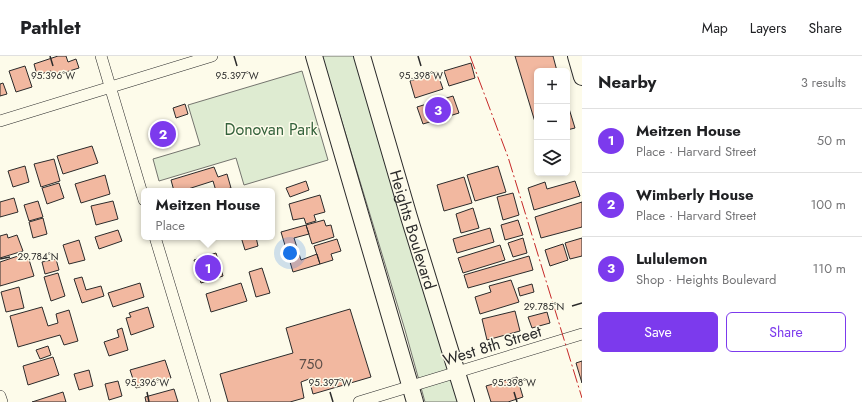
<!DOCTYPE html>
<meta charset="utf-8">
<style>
body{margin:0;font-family:Jost,sans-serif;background:#f2f2f2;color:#202124}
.controls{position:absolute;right:12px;top:12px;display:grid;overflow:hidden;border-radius:6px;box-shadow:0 2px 6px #0003}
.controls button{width:36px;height:36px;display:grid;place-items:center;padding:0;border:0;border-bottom:1px solid #e0e0e0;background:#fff;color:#202124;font:20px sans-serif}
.you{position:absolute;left:290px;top:197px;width:14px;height:14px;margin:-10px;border:3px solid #fff;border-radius:50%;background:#1a73e8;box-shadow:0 0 0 6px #1a73e833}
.badge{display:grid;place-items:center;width:26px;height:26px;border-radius:50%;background:#7c3aed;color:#fff;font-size:13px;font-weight:700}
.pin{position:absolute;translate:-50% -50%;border:2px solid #fff;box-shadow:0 1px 4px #0006}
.popup{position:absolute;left:141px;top:132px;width:134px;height:52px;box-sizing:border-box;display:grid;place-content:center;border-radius:6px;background:#fff;filter:drop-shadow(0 1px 3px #0005);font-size:13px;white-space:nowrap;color:#757577}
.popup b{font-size:15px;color:#202124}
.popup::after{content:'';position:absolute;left:50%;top:100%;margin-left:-8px;border:8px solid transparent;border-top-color:#fff}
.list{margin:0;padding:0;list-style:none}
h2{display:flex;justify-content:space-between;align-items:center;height:52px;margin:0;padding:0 16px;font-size:17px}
h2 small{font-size:13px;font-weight:400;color:#757577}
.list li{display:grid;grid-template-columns:26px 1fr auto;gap:12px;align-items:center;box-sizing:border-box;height:64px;padding:0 16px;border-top:1px solid #e0e0e0}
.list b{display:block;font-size:15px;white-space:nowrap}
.list p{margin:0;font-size:13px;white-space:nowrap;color:#757577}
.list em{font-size:13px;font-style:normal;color:#757577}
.actions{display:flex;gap:8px;padding:12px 16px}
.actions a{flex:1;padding:9px 0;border:1px solid #7c3aed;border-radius:6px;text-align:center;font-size:14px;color:#7c3aed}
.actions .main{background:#7c3aed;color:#fff}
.icon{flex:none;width:22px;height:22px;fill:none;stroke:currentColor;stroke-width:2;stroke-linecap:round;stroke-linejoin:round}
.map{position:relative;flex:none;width:582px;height:346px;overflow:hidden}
header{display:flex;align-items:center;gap:24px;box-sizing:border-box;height:56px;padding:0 20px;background:#fff;border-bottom:1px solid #e0e0e0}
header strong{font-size:19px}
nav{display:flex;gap:22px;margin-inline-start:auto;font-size:14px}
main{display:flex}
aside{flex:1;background:#fff}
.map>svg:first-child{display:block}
</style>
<header>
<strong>Pathlet</strong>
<nav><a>Map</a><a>Layers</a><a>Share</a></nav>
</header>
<main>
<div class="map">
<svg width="582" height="346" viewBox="0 0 582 346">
<rect width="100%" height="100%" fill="#fdfbea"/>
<path fill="#deebd1" stroke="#74746e" d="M322,0H355L459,346H425L405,274Z
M302,15L328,104L244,129L236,102L159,125L153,103L200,89L188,49Z"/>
<path fill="#f2b8a0" stroke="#2b2b2b" d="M58,0H66L68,6L76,3L79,12L53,20L51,15L37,19L34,8Z
M515,0H553L557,15H537V65L535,66Z
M471,7L475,22L449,30L444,15Z
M25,10L32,31L16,36L9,15Z
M437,16L443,33L415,42L410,25Z
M3,27L7,38L0,40V28Z
M453,40L459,57L423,68L417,51Z
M567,46L575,72L567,74Z
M185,48L188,58L176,62L173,52Z
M170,66L176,84L157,90L151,72Z
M92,90L98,107L63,118L57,100Z
M54,103L60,125L41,131L34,108Z
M25,110L29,126L13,131L8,115Z
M498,110L506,136L475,145L467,119Z
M214,111L218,121L227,118L231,132L216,135L213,125L188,133L189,135H174L171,124Z
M105,119L110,138L81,147L75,128Z
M464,121L472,147L444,155L437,129Z
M306,125L309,134L290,141L286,132Z
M575,125L580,140L534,154L528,132L545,126L547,133Z
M59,127L64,142L47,148L42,132Z
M513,137L519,159L503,164L497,141Z
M320,139L325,156L314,159L316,165L306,168L304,162L293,164L289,148Z
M14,142L18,156L0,161V146Z
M38,145L43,161L29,165L24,149Z
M113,145L118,163L96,169L91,150Z
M582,146V171L541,182L535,161Z
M473,152L479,172L461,177L456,158Z
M43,162L47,178L33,182L29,166Z
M324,164L326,170L331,169L334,181L312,188L306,169Z
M518,164L523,179L505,184L501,169Z
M306,169L309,178L294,182L301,204L317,198L320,208L293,216L281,176Z
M490,172L494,186L457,197L453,183Z
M118,174L122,185L99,193L95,181Z
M7,178L8,182L17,179L23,195L0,202V180Z
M241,181H256L258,190L245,194Z
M523,182L527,197L513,201L508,187Z
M582,182V200L570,203L565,187Z
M337,183L341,195L331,198L333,204L320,208L314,190Z
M79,184L85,204L69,208L63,189Z
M563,188L568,204L550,210L545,194Z
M500,189L505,204L463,217L458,202Z
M27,197L34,220L0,230V206Z
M216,197L223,220L201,227L194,204Z
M529,200L533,214L468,232L464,219Z
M56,203L59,214L45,218L42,206Z
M262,212L270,237L256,241L249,216Z
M58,217L65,240L51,245L44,221Z
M82,221L86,234L101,230L104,240L82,247L74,223Z
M511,224L519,246L480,258L475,241L491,236L489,230Z
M140,227L144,241L113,251L108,237Z
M241,227L247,245L211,256L206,238Z
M532,228L534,236L520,240L518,232Z
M19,231L24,252L6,256L1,236Z
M42,251L48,270L58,267L56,258L69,254L78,285L64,289L60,279L18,291L10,260Z
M148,251L154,271L131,279L126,262L131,261L129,257Z
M350,253L371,321L313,338L309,323L301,326L304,342L290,346H228L220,318L293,297L286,272Z
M515,255L520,275L487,284L482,263Z
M547,256L550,267L532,272L528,261Z
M122,272L128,294L109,300L104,286L119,281L117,274Z
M48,290L51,299L40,303L36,294Z
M53,301L59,319L28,329L23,310Z
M165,304L171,322L136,332L130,314Z
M582,305V327L576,307Z
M89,314L93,330L79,334L74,318Z
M517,321L523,341L508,346H491L486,330Z
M118,325L122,340L109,344L105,328Z
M174,333L178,346H146L145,341Z
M63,336L66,346H32Z"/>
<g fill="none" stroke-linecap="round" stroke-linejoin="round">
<defs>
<path id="street" d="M101,0L144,144
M0,65L212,0
M155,181L205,346
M0,340L2,346
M359,346L582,278"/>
<g id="secondary">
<path d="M314,0L415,346"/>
<path id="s1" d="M362,0L409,161L466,346"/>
<path d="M576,0L582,21"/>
</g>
</defs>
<use href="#street" stroke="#2b2b2b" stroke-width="12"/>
<use href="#secondary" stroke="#2b2b2b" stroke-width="18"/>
<use href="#street" stroke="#fdfbea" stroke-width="11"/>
<use href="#secondary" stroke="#fdfbea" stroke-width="16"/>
<path stroke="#c62828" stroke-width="1" stroke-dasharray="14 3 2 3" stroke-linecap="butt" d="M470,0L508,101L582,342"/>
</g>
<path fill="none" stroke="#2b2b2b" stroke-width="1.5" d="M50,0L53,10M234,0L237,10M418,0L421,10M0,203L10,201M572,250L582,247M147,336L149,346M330,336L333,346M514,336L517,346"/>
<g text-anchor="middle" stroke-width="3" stroke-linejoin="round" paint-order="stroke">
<g font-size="14" fill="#5d4e48">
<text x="311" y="313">750</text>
</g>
<g font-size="16" fill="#34623c" stroke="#fdfbea">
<text x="271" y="79">Donovan Park</text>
</g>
<g font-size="16" fill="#2b2b2b" stroke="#fdfbea">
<text dy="6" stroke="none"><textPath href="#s1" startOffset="181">Heights Boulevard</textPath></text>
<text transform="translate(492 289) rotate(-17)" y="6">West 8th Street</text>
</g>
</g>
<g font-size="10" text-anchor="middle" fill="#2b2b2b" stroke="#fdfbea" stroke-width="3" stroke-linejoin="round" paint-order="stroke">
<text x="53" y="23">95.396°W</text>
<text x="237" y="23">95.397°W</text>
<text x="421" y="23">95.398°W</text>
<text x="38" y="204">29.784°N</text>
<text x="544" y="254">29.785°N</text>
<text x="330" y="330">95.397°W</text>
<text x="147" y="330">95.396°W</text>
<text x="514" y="330">95.398°W</text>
</g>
</svg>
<div class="controls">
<button>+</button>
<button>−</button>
<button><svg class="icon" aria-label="layers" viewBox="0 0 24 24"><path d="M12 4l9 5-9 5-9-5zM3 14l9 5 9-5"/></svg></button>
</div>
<div class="you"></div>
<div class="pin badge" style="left:208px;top:212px">1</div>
<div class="popup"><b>Meitzen House</b>Place</div>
<div class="pin badge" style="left:163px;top:78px">2</div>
<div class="pin badge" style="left:438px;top:54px">3</div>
</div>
<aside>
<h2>Nearby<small>3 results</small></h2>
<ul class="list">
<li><span class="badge">1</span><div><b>Meitzen House</b><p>Place · Harvard Street</p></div><em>50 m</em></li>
<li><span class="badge">2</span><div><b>Wimberly House</b><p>Place · Harvard Street</p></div><em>100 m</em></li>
<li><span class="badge">3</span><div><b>Lululemon</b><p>Shop · Heights Boulevard</p></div><em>110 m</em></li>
</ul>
<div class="actions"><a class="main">Save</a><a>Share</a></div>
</aside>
</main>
